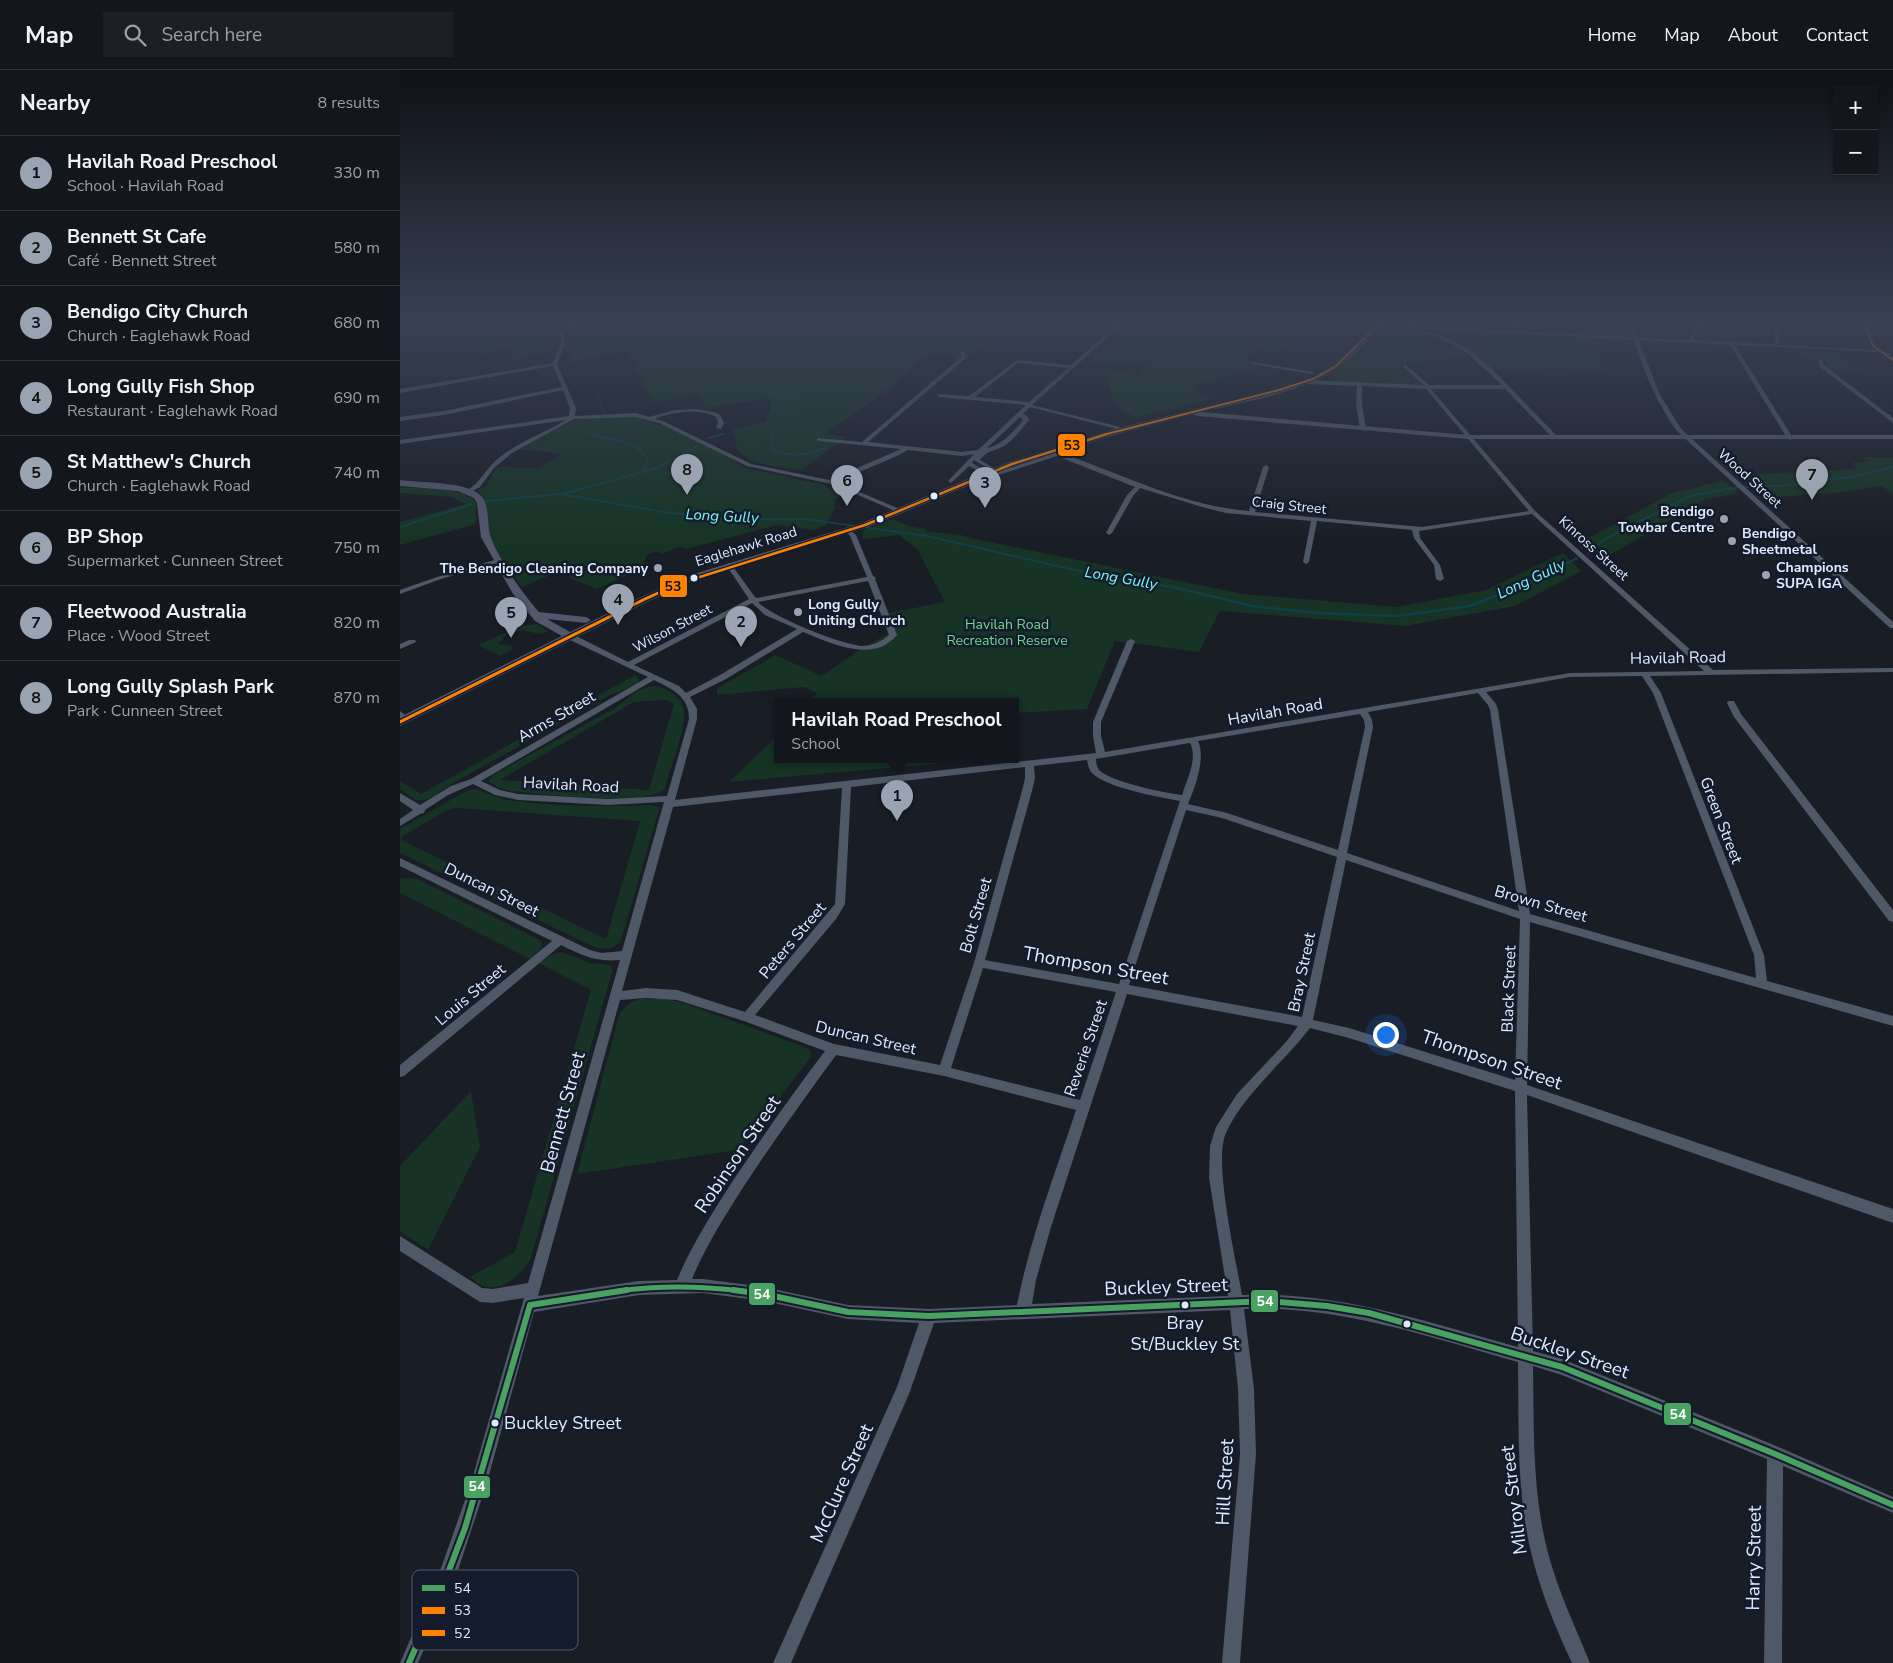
<!DOCTYPE html>
<meta charset="utf-8">
<style>
body{margin:0;font-family:"Nunito Sans",sans-serif;background:#1c1f25;color:#f1f3f6}
.controls{position:absolute;right:15px;top:15px;display:grid;overflow:hidden;border-radius:0px;box-shadow:0 1px 4px #0004}
.controls button{width:45px;height:45px;display:grid;place-items:center;padding:0;border:0;border-bottom:1px solid #32353b;background:#13161c;color:#f1f3f6;font:25px sans-serif}
.you{position:absolute;left:985px;top:964px;width:18px;height:18px;margin:-12px;border:4px solid #fff;border-radius:50%;background:#1a73e8;box-shadow:0 0 0 8px #1a73e833}
.badge{display:grid;place-items:center;width:32px;height:32px;border-radius:50%;background:#9aa3b2;color:#111;font-size:16px;font-weight:700}
.pin{position:absolute;translate:-50% -41px;filter:drop-shadow(0 1px 2px #0008)}
.pin::after{content:'';position:absolute;top:26px;width:18px;height:15px;background:inherit;clip-path:polygon(0 0,100% 0,50% 100%)}
.popup{position:absolute;left:374px;top:628px;width:245px;height:65px;box-sizing:border-box;display:grid;place-content:center;border-radius:0px;background:#13161c;filter:drop-shadow(0 1px 4px #0005);font-size:16px;white-space:nowrap;color:#9d9fa3}
.popup b{font-size:19px;color:#f1f3f6}
.popup::after{content:'';position:absolute;left:50%;top:100%;margin-left:-10px;border:10px solid transparent;border-top-color:#13161c}
.list{margin:0;padding:0;list-style:none}
h2{display:flex;justify-content:space-between;align-items:center;height:65px;margin:0;padding:0 20px;font-size:21px}
h2 small{font-size:16px;font-weight:400;color:#9d9fa3}
.list li{display:grid;grid-template-columns:32px 1fr auto;gap:15px;align-items:center;box-sizing:border-box;height:75px;padding:0 20px;border-top:1px solid #32353b}
.list b{display:block;font-size:19px;white-space:nowrap}
.list p{margin:0;font-size:16px;white-space:nowrap;color:#9d9fa3}
.list em{font-size:16px;font-style:normal;color:#9d9fa3}
.icon{flex:none;width:28px;height:28px;fill:none;stroke:currentColor;stroke-width:2;stroke-linecap:round;stroke-linejoin:round}
.map{position:relative;flex:none;width:1493px;height:1593px;overflow:hidden}
header{display:flex;align-items:center;gap:30px;box-sizing:border-box;height:70px;padding:0 25px;background:#13161c;border-bottom:1px solid #32353b}
header strong{font-size:24px}
nav{display:flex;gap:28px;margin-inline-start:auto;font-size:18px}
.search{width:350px;height:45px;background:#1c1f25;display:flex;align-items:center;gap:12px;box-sizing:border-box;padding:0 18px;border-radius:0px;color:#9d9fa3;font-size:19px}
main{display:flex}
aside{flex:1;background:#13161c}
.map>svg:first-child{display:block}
</style>
<header>
<strong>Map</strong>
<div class="search"><svg class="icon" aria-label="search" viewBox="0 0 24 24"><circle cx="10" cy="10" r="6"/><path d="M15 15l6 6"/></svg>Search here</div>
<nav><a>Home</a><a>Map</a><a>About</a><a>Contact</a></nav>
</header>
<main>
<aside>
<h2>Nearby<small>8 results</small></h2>
<ul class="list">
<li><span class="badge">1</span><div><b>Havilah Road Preschool</b><p>School · Havilah Road</p></div><em>330 m</em></li>
<li><span class="badge">2</span><div><b>Bennett St Cafe</b><p>Café · Bennett Street</p></div><em>580 m</em></li>
<li><span class="badge">3</span><div><b>Bendigo City Church</b><p>Church · Eaglehawk Road</p></div><em>680 m</em></li>
<li><span class="badge">4</span><div><b>Long Gully Fish Shop</b><p>Restaurant · Eaglehawk Road</p></div><em>690 m</em></li>
<li><span class="badge">5</span><div><b>St Matthew's Church</b><p>Church · Eaglehawk Road</p></div><em>740 m</em></li>
<li><span class="badge">6</span><div><b>BP Shop</b><p>Supermarket · Cunneen Street</p></div><em>750 m</em></li>
<li><span class="badge">7</span><div><b>Fleetwood Australia</b><p>Place · Wood Street</p></div><em>820 m</em></li>
<li><span class="badge">8</span><div><b>Long Gully Splash Park</b><p>Park · Cunneen Street</p></div><em>870 m</em></li>
</ul>
</aside>
<div class="map">
<svg width="1493" height="1593" viewBox="0 0 1493 1593">
<rect width="100%" height="100%" fill="#191d26"/>
<path fill="#163325" fill-rule="evenodd" d="M110,250H219L222,259L248,250H623L572,282V284L576,285L571,288L527,284L484,323L425,364L447,367L401,400C384,398 347,395 338,379C335,373 335,365 334,359L365,351L371,339L370,328L306,338L300,325L253,332L227,281L171,292V280L177,274L114,290L109,279L79,285L68,266Z
M736,250H919L902,265L908,267L898,275L890,274L878,283L855,279L846,290L864,292L855,300L789,316L812,329L735,348L715,336L706,309L708,304H711V300L736,305L748,294L733,291L724,297L688,293Z
M1014,261L1034,269L1014,275L1055,277L1070,287L999,293L1009,300L1021,313L1018,315L926,310L982,262L1002,264Z
M1082,262L1194,268L1204,302L1159,298L1096,302L1063,277L1084,271Z
M1391,279L1435,281L1467,302L1431,300L1426,295L1427,291L1405,288Z
M234,347C267,354 316,378 345,398L424,415L441,426L433,431L436,433L433,435L436,436L425,456L414,460L377,455L287,479L280,477L261,484L256,481L247,485L243,494L246,496L197,519L172,509L164,499L122,517C111,501 96,485 90,466C85,450 89,434 78,420L86,416L97,397L139,398L162,384L120,379L170,352L188,348Z
M1462,387H1493V424L1482,416L1433,423L1363,428L1338,405L1458,399L1452,393L1467,391Z
M1323,411L1337,420L1335,424L1304,430L1203,489L1183,471L1272,423Z
M0,417C17,419 68,417 76,433V454L0,475V452L66,434L52,427L0,423Z
M493,449L508,456L527,459L525,461L561,465L571,468L843,524L997,537L1086,520L1163,483L1181,501L1115,536L1005,556L820,541L799,582L715,571L687,639L616,643V632H409L417,623L404,617L317,625V618L376,585L421,606C443,592 463,576 487,565L488,561L478,545L545,532L517,479L499,465L464,469L462,465L464,460Z
M137,554L149,562L139,564L121,560L102,567L104,569L98,574L111,576L114,578L101,586L78,575L120,556Z
M235,605L240,609L237,613L224,620L210,625L43,719L35,726L25,730H16L0,719V711L21,724Z
M256,616C268,619 282,628 284,641C287,656 269,701 265,718C253,737 136,724 112,721L99,718L88,711L93,705L215,638L237,621L248,617ZM267,630L274,634L249,720L100,710L234,632Z
M378,665V690H552L545,693L329,712Z
M74,719C83,720 94,728 107,730C154,736 203,737 251,735L258,737L259,740L220,873L209,879L196,878L0,783V759L63,723ZM55,738L240,751L206,869L1,770L3,766L47,740Z
M7,808L17,809L138,869L142,872L141,878L130,889L0,823V809Z
M162,882L190,893L206,894L212,897V902L131,1188C123,1204 103,1222 83,1216C78,1214 74,1210 70,1207L115,1182L191,920L139,893L150,885Z
M241,929H264L283,933L402,976L410,980L412,986L338,1080L177,1104L220,942L231,932Z
M71,1021L80,1077L28,1180L0,1161V1096Z"/>
<g fill="none" stroke-linecap="round" stroke-linejoin="round">
<path stroke="#0e4048" stroke-width="1" d="M327,255L323,258L328,265L356,268L385,266L391,276L409,280L407,282
M196,318L204,343
M728,338L739,345
M331,363C354,359 378,355 386,330L373,325L365,317L374,305L391,296
M195,365L191,364L190,359L203,347
M318,365L324,364
M373,365L380,353L400,329L378,326"/>
<path stroke="#0e4048" stroke-width="2" d="M191,364C212,372 241,368 248,393L242,402
M373,364L371,373L373,380C391,388 409,385 426,378
M308,368L323,364
M1347,413L1356,415
M163,424L257,398L298,376
M86,431L160,424L253,440
M257,441L318,449H405L455,456
M0,457L72,434
M462,457L527,466L675,500L735,511
M1188,483L1205,469L1290,426L1331,418L1412,414L1430,409L1453,407L1493,397
M1134,511L1177,488"/>
<path stroke="#0e4048" stroke-width="2.5" d="M728,509L777,518L852,536L917,543L997,546L1070,536L1136,509"/>
<path fill="#4e5866" fill-rule="evenodd" d="M173,250H178L164,262L165,274L157,294L176,338L175,346L236,343L249,347L275,340L295,339L314,342L320,345L324,353L321,359L316,358L318,353L316,347C299,338 272,342 255,349L263,351L351,394L429,410L501,379L419,371L417,370V368L462,372L561,287L560,282H564L566,288L468,372L562,382L578,380L626,335L539,327L537,324L569,326L617,290L671,295L722,250H727L632,335L720,357L717,359L630,337L623,344L627,346L629,350C621,359 614,370 604,376C593,382 589,379 580,390L596,399V401H592L574,390L572,393L588,402V404H584L569,396L551,413L548,411L549,410L574,384L562,386L508,380L497,386L436,412L502,440V442L500,443L432,414L347,396L259,353L236,347L174,349L112,383L94,398L80,417L69,423L66,421L67,420C81,413 87,396 100,387C120,371 145,363 166,350L0,374V370L169,346L170,338L163,320L44,345L0,351V347L44,341L162,317L153,296L0,323V319L153,293L161,274L160,262ZM618,293L668,298L629,332L575,327ZM620,347L623,350C613,362 603,375 587,378Z
M1112,250H1116L1115,261L1233,267L1229,250H1233L1238,268L1288,270L1300,250H1304L1292,270L1375,274V250H1379V275L1480,280L1478,282L1335,275L1393,368L1390,370L1387,368L1330,275L1239,270L1259,323L1281,359L1493,552V558H1490L1277,361C1257,334 1244,302 1234,270L1021,259L979,253L981,252L1021,257L1110,261Z
M1023,260L1056,272L1072,282L1091,298L1158,367V369H1154L1105,319H1031L1135,441L1313,600L1493,598V602L1250,606L1261,623L1364,885L1367,911L1493,946V956L1130,852L1127,1015L1493,1139V1153L1127,1025L1133,1281L1162,1289L1381,1378L1493,1427V1443L1383,1396L1382,1593H1364L1367,1389L1162,1305L1133,1296C1134,1358 1132,1422 1148,1483C1158,1521 1175,1556 1190,1593H1172C1155,1557 1140,1520 1131,1482C1116,1421 1119,1355 1118,1292C1028,1267 939,1235 844,1239L854,1319L856,1384L840,1593H822L840,1384L838,1319L830,1240L534,1253L509,1324L391,1593H373L497,1317L519,1253L448,1249L364,1231L303,1223L239,1225L134,1242L86,1416L57,1503L18,1593H0L40,1501L70,1416L124,1228L93,1233L80,1232L0,1181V1166L82,1218L93,1219L128,1213L220,890C194,892 184,886 161,875L4,1006L0,1007V995L152,871L0,796V788L190,880L202,883L222,881L264,732L208,735L118,730L95,725L73,714L48,725L25,740L24,743L20,744L0,756V749L13,740L0,731V723L20,735L51,716L71,709L248,607L168,569V565H174L228,592L349,529L326,495L329,493L331,494L355,527L357,528L467,507L450,466L446,461L449,459L456,465L473,506L476,508L475,509L497,565C473,594 431,573 403,562L326,609L290,627L297,639V649L275,730L696,683L693,666V652L727,571L731,569L735,571L701,652V666L705,682L1170,603L1304,601L1132,444L1019,461L1020,468L1040,495L1044,509L1040,511L1036,509L1034,495L1014,468L1012,460L917,451L909,492L906,494L903,492L911,451L826,443L802,437L740,418L733,426L712,463L709,465L706,463L727,425L735,417L657,386L583,410L578,409L652,384L648,382L651,380C718,401 777,435 849,441L863,397L866,395L869,397L855,442L1022,457L1129,441L1026,319L962,316V334L966,359L963,361L960,359L956,334L957,316L907,314L904,312L907,310L1023,315L1003,296L1005,294L1029,315H1102L1068,284L1052,274L1021,262ZM468,511L489,565C481,572 472,576 461,576C440,574 372,547 358,532ZM352,533L365,545L397,559L320,605L286,623L279,616L234,595ZM1242,606L1253,623L1354,885L1356,908L1130,844L1098,640L1096,634L1086,622L1170,607ZM254,610C272,619 289,626 289,649L267,726L208,729L118,724L100,720L81,711ZM1078,623L1088,635L1090,640L1119,841L947,783L973,657L972,650L968,642ZM960,644L964,650L965,657L938,780L827,743L788,734C795,718 806,688 798,671ZM790,673C798,689 787,709 782,725C765,723 711,712 699,700C697,697 696,693 696,689ZM687,690C688,695 689,701 693,704C708,718 759,727 780,731L719,914L585,890L632,721L635,708L634,696ZM625,697V708L622,721L574,893L540,995L434,974L355,945L436,849L445,834L451,717ZM442,718L435,834L345,942L277,920L246,918L222,921L273,737ZM786,740L822,748L937,787L902,947L729,915ZM946,790L1120,849L1115,1010L949,958L913,950ZM583,898L716,922L680,1030L551,998ZM727,924L898,956L886,972L837,1024L816,1057L810,1076L809,1108L828,1226L632,1234L636,1210L651,1157ZM246,928L277,930L344,951L425,981C393,1023 363,1066 334,1109C313,1142 292,1174 277,1210L239,1211L138,1226L220,930ZM910,958L949,968L1115,1021L1118,1277C1026,1252 938,1221 842,1225C836,1190 813,1091 826,1063C842,1026 885,991 910,958ZM436,985L544,1006L676,1040C655,1104 630,1168 617,1235L529,1239L448,1235L364,1217L303,1209H292C305,1177 324,1148 342,1119C372,1073 404,1029 436,985Z
M1418,290H1422L1424,295L1493,348V353L1420,297Z
M852,292L913,302L915,303L913,304L850,294Z
M98,489L100,490V492L41,509L0,524V520L37,507Z
M9,570H15L16,572L0,579V574Z
M1328,631H1334L1341,644L1493,840V852L1489,851L1334,647L1327,633Z
M0,641L4,644L3,647L0,648Z"/>
<path fill="#52576c" fill-rule="evenodd" d="M979,250H986C974,264 951,289 936,299C897,324 846,331 801,342L1068,365H1493V369H1068L797,346L793,344L717,364L615,396L468,457L300,508L249,531L0,656V647L162,566L135,551L113,524L81,467L77,433L74,428L58,421L0,416V410C21,413 62,411 79,424C91,433 86,455 91,468C100,491 122,523 139,542L186,547L191,550L186,553L147,549L170,562L241,527L294,504L462,453L609,392L711,360L877,319L911,308L934,295Z
M1461,250H1467L1476,275L1493,287V292L1471,277Z"/>
<defs>
<path id="bus-1-far1" d="M219,1221C260,1215 301,1216 342,1221"/>
<path id="bus-1" d="M333,1220L364,1224L448,1242L529,1246L867,1231L927,1236L969,1243L1162,1297L1375,1384L1493,1435
M130,1235L227,1220
M9,1593L48,1503L65,1458L130,1235"/>
<path id="bus-2-far2" d="M703,365L879,320L913,309L936,296L983,250"/>
<path id="bus-2-far1" d="M287,511L465,455L612,394L707,364"/>
<path id="bus-2" d="M0,652L245,529L289,509"/>
<path id="bus-3" d="M1464,250L1473,276L1493,290"/>
</defs>
<use href="#bus-1-far1" stroke="#131b2c" stroke-width="9"/>
<use href="#bus-1" stroke="#131b2c" stroke-width="10"/>
<use href="#bus-2-far2" stroke="#131b2c" stroke-width="4"/>
<use href="#bus-2-far1" stroke="#131b2c" stroke-width="5"/>
<use href="#bus-2" stroke="#131b2c" stroke-width="6"/>
<use href="#bus-3" stroke="#131b2c" stroke-width="4"/>
<use href="#bus-1-far1" stroke="#49a162" stroke-width="5"/>
<use href="#bus-1" stroke="#49a162" stroke-width="6"/>
<use href="#bus-2-far2" stroke="#ff8200" stroke-width="2"/>
<use href="#bus-2-far1" stroke="#ff8200" stroke-width="2.5"/>
<use href="#bus-2" stroke="#ff8200" stroke-width="3"/>
<use href="#bus-3" stroke="#ff8200" stroke-width="2"/>
</g>
<linearGradient id="sky" x2="0" y2="1"><stop stop-color="#0e1015"/><stop offset="0.53" stop-color="#384052"/><stop offset="1" stop-color="#384052" stop-opacity="0"/></linearGradient>
<rect width="1493" height="473" fill="url(#sky)"/>
<g fill="#dfebfe" stroke="#131b2c" stroke-width="2">
<circle cx="534" cy="426" r="4.5"/>
<circle cx="480" cy="449" r="4.5"/>
<circle cx="294" cy="508" r="4.5"/>
<circle cx="785" cy="1235" r="4.5"/>
<circle cx="1007" cy="1254" r="4.5"/>
<circle cx="95" cy="1353" r="4.5"/>
</g>
<g fill="#9aa3b2" stroke="#131b2c" stroke-width="2">
<circle cx="1324" cy="449" r="5"/>
<circle cx="1332" cy="471" r="5"/>
<circle cx="258" cy="498" r="5"/>
<circle cx="1366" cy="505" r="5"/>
<circle cx="398" cy="542" r="5"/>
</g>
<g text-anchor="middle" stroke-width="5" stroke-linejoin="round" paint-order="stroke">
<g font-size="14" fill="#dfebfe" stroke="#131b2c">
<text transform="translate(1350 408) rotate(42)" y="5">Wood Street</text>
<text transform="translate(889 435) rotate(6)" y="5">Craig Street</text>
<text transform="translate(346 476) rotate(-17)" y="5">Eaglehawk Road</text>
<text transform="translate(1194 478) rotate(42)" y="5">Kinross Street</text>
<text transform="translate(272 558) rotate(-28)" y="5">Wilson Street</text>
</g>
<g font-size="14" font-weight="bold" fill="#dfebfe" stroke="#131b2c" text-anchor="start">
<text x="1314" y="446" text-anchor="end">Bendigo<tspan x="1314" dy="16">Towbar Centre</tspan></text>
<text x="1342" y="468">Bendigo<tspan x="1342" dy="16">Sheetmetal</tspan></text>
<text x="1376" y="502">Champions<tspan x="1376" dy="16">SUPA IGA</tspan></text>
<text x="248" y="503" text-anchor="end">The Bendigo Cleaning Company</text>
<text x="408" y="539">Long Gully<tspan x="408" dy="16">Uniting Church</tspan></text>
</g>
<g font-size="14" fill="#6bde87" stroke="#131b2c">
<text x="607" y="559">Havilah Road<tspan x="607" dy="16">Recreation Reserve</tspan></text>
</g>
<g font-size="15" font-style="italic" fill="#71faf5" stroke="#131b2c">
<text transform="translate(322 446) rotate(3)" y="5">Long Gully</text>
<text transform="translate(721 508) rotate(10)" y="5">Long Gully</text>
<text transform="translate(1131 509) rotate(-25)" y="5">Long Gully</text>
</g>
<g font-size="16" fill="#dfebfe" stroke="#131b2c">
<text transform="translate(1278 587) rotate(-1)" y="6">Havilah Road</text>
<text transform="translate(875 641) rotate(-10)" y="6">Havilah Road</text>
<text transform="translate(156 646) rotate(-30)" y="6">Arms Street</text>
<text transform="translate(171 714) rotate(3)" y="6">Havilah Road</text>
<text transform="translate(1322 750) rotate(69)" y="6">Green Street</text>
<text transform="translate(92 819) rotate(26)" y="6">Duncan Street</text>
<text transform="translate(1141 833) rotate(16)" y="6">Brown Street</text>
<text transform="translate(575 845) rotate(-74)" y="6">Bolt Street</text>
<text transform="translate(392 870) rotate(-50)" y="6">Peters Street</text>
<text transform="translate(901 902) rotate(-78)" y="6">Bray Street</text>
<text transform="translate(1108 919) rotate(-88)" y="6">Black Street</text>
<text transform="translate(70 924) rotate(-40)" y="6">Louis Street</text>
<text transform="translate(466 967) rotate(13)" y="6">Duncan Street</text>
<text transform="translate(685 978) rotate(-71)" y="6">Reverie Street</text>
</g>
<g font-size="18" fill="#dfebfe" stroke="#131b2c">
<text x="785" y="1259">Bray<tspan x="785" dy="21">St/Buckley St</tspan></text>
<text x="104" y="1359" text-anchor="start">Buckley Street</text>
</g>
<g font-size="19" fill="#dfebfe" stroke="#131b2c">
<text transform="translate(696 895) rotate(10)" y="7">Thompson Street</text>
<text transform="translate(1092 989) rotate(19)" y="7">Thompson Street</text>
<text transform="translate(162 1042) rotate(-75)" y="7">Bennett Street</text>
<text transform="translate(337 1084) rotate(-56)" y="7">Robinson Street</text>
<text transform="translate(766 1216) rotate(-2)" y="7">Buckley Street</text>
<text transform="translate(1170 1282) rotate(19)" y="7">Buckley Street</text>
<text transform="translate(824 1412) rotate(-87)" y="7">Hill Street</text>
<text transform="translate(441 1413) rotate(-66)" y="7">McClure Street</text>
<text transform="translate(1113 1430) rotate(-97)" y="7">Milroy Street</text>
<text transform="translate(1353 1488) rotate(-89)" y="7">Harry Street</text>
</g>
</g>
<rect x="12" y="1500" width="166" height="80" rx="8" fill="#131b2c" stroke="#50596b" stroke-width="1"/>
<rect x="22" y="1515" width="23" height="6" fill="#49a162"/>
<rect x="22" y="1537" width="23" height="7" fill="#ff8200"/>
<rect x="22" y="1560" width="23" height="6" fill="#ff8200"/>
<g font-size="14" fill="#dfebfe">
<text x="54" y="1523">54</text>
<text x="54" y="1545">53</text>
<text x="54" y="1568">52</text>
</g>
<g stroke="#131b2c" stroke-width="2">
<rect x="657" y="363" width="29" height="24" rx="5" fill="#ff8200"/>
<rect x="259" y="504" width="29" height="24" rx="5" fill="#ff8200"/>
<rect x="348" y="1212" width="28" height="24" rx="5" fill="#49a162"/>
<rect x="850" y="1219" width="29" height="24" rx="5" fill="#49a162"/>
<rect x="1263" y="1332" width="29" height="24" rx="5" fill="#49a162"/>
<rect x="63" y="1405" width="28" height="24" rx="5" fill="#49a162"/>
</g>
<g font-size="14" text-anchor="middle" font-weight="bold" fill="#fff">
<text x="362" y="1229">54</text>
<text x="865" y="1236">54</text>
<text x="1278" y="1349">54</text>
<text x="77" y="1421">54</text>
</g>
<g font-size="14" text-anchor="middle" font-weight="bold" fill="#111">
<text x="672" y="380">53</text>
<text x="273" y="521">53</text>
</g>
</svg>
<div class="controls">
<button>+</button>
<button>−</button>
</div>
<div class="you"></div>
<div class="pin badge" style="left:497px;top:751px">1</div>
<div class="popup"><b>Havilah Road Preschool</b>School</div>
<div class="pin badge" style="left:341px;top:577px">2</div>
<div class="pin badge" style="left:585px;top:438px">3</div>
<div class="pin badge" style="left:218px;top:555px">4</div>
<div class="pin badge" style="left:111px;top:568px">5</div>
<div class="pin badge" style="left:447px;top:436px">6</div>
<div class="pin badge" style="left:1412px;top:430px">7</div>
<div class="pin badge" style="left:287px;top:425px">8</div>
</div>
</main>
